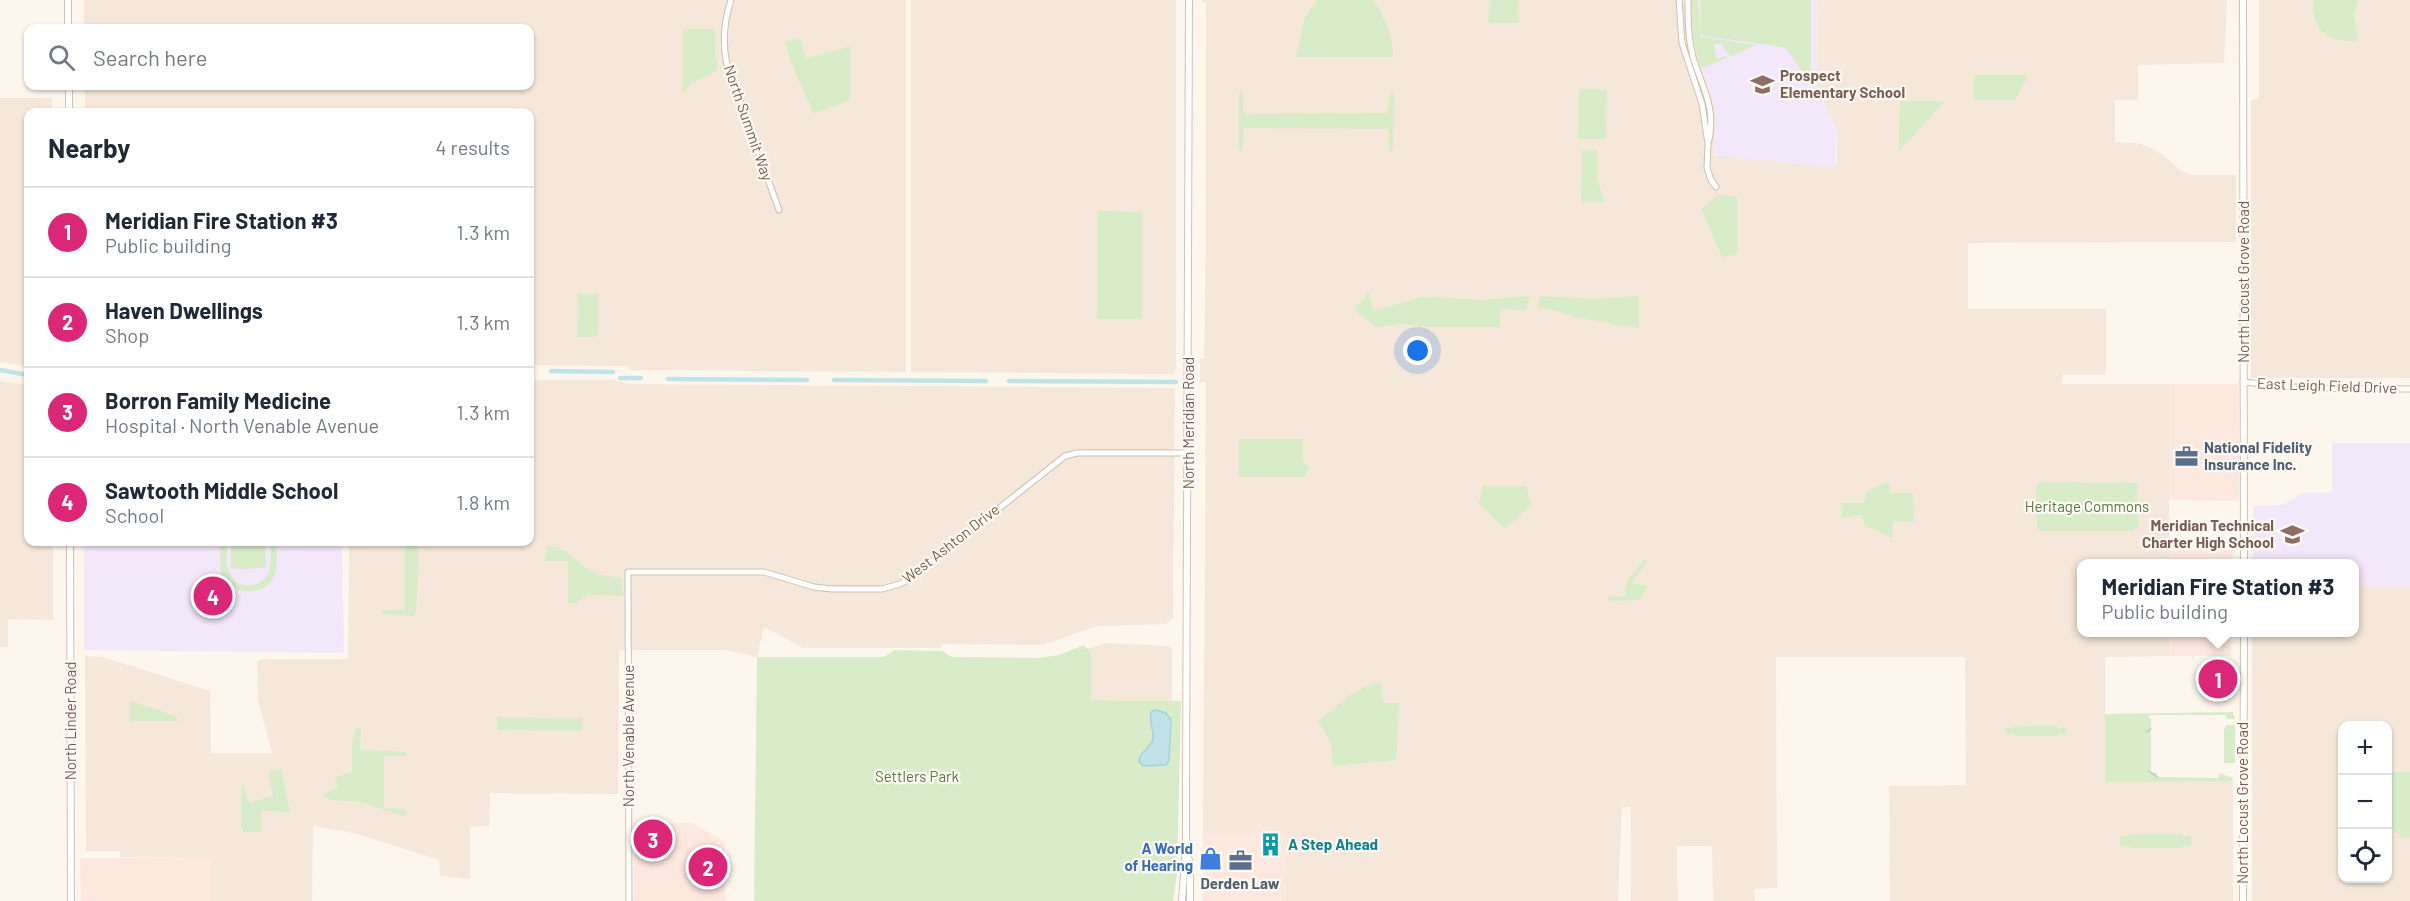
<!DOCTYPE html>
<meta charset="utf-8">
<style>
body{margin:0;font-family:Barlow,sans-serif;background:#f2f2f3;color:#1f2937}
.controls{position:absolute;right:18px;bottom:18px;display:grid;overflow:hidden;border-radius:12px;box-shadow:0 2px 4px #0004}
.controls button{width:54px;height:54px;display:grid;place-items:center;padding:0;border:0;border-bottom:2px solid #e0e1e3;background:#fff;color:#1f2937;font:30px sans-serif}
.you{position:absolute;left:1418px;top:351px;width:21px;height:21px;margin:-15px;border:4px solid #fff;border-radius:50%;background:#1a73e8;box-shadow:0 0 0 9px #1a73e833}
.badge{display:grid;place-items:center;width:39px;height:39px;border-radius:50%;background:#db2777;color:#fff;font-size:20px;font-weight:700}
.pin{position:absolute;translate:-50% -50%;border:3px solid #fff;box-shadow:0 2px 6px #0006}
.popup{position:absolute;left:2077px;top:559px;width:282px;height:78px;box-sizing:border-box;display:grid;place-content:center;border-radius:12px;background:#fff;filter:drop-shadow(0 2px 4px #0005);font-size:20px;white-space:nowrap;color:#747a83}
.popup b{font-size:22px;color:#1f2937}
.popup::after{content:'';position:absolute;left:50%;top:100%;margin-left:-12px;border:12px solid transparent;border-top-color:#fff}
.list{margin:0;padding:0;list-style:none}
h2{display:flex;justify-content:space-between;align-items:center;height:78px;margin:0;padding:0 24px;font-size:26px}
h2 small{font-size:20px;font-weight:400;color:#747a83}
.list li{display:grid;grid-template-columns:39px 1fr auto;gap:18px;align-items:center;box-sizing:border-box;height:90px;padding:0 24px;border-top:2px solid #e0e1e3}
.list b{display:block;font-size:22px;white-space:nowrap}
.list p{margin:0;font-size:20px;white-space:nowrap;color:#747a83}
.list em{font-size:20px;font-style:normal;color:#747a83}
.icon{flex:none;width:33px;height:33px;fill:none;stroke:currentColor;stroke-width:2;stroke-linecap:round;stroke-linejoin:round}
.map{position:relative;flex:none;width:2410px;height:901px;overflow:hidden}
.search{position:absolute;background:#fff;box-shadow:0 2px 4px #0004;left:24px;top:24px;width:510px;height:66px;display:flex;align-items:center;gap:15px;box-sizing:border-box;padding:0 21px;border-radius:12px;color:#747a83;font-size:22px}
.panel{position:absolute;background:#fff;box-shadow:0 2px 4px #0004;left:24px;top:108px;width:510px;height:438px;border-radius:12px}
.map>svg:first-child{display:block}
</style>
<div class="map">
<svg width="2410" height="901" viewBox="0 0 2410 901">
<rect width="100%" height="100%" fill="#fdf6ec"/>
<path fill="#f5e8da" fill-rule="evenodd" d="M84,0H906V372L629,370L628,366L530,365V112H85V86H530V28H84Z
M911,0H1176V368L1174,374L911,372Z
M1202,0H1692V24L1696,49L1712,96L1716,115L1714,155L1798,163H1837V132L1816,86L1817,0H2227L2224,63L2138,65V100H2115V142L2137,143L2149,147L2162,154L2179,169L2192,175H2236V242L1968,243V309H2106V375H2063L2062,384H2169V563L2082,564V632L2169,633V656L2105,657V781H2233V901H1890L1889,786L1966,785L1965,657H1776L1777,888L1755,889V901H1713L1712,846H1677L1678,901H1631V807H1622L1618,901H1286L1285,833H1203L1206,382H1200V359H1204L1206,242V3L1202,2Z
M2259,0H2410V378H2251V100L2259,99Z
M0,98H52V112H28V366L0,362Z
M530,380H613L629,384L1175,388L1173,618L1166,624L1097,626L1043,645L941,644V648H803L764,627L757,657L726,650H619L618,794L490,793L489,826L470,827V879L440,876L439,860L354,833L313,826L312,901H211L210,858L120,857V851H86L85,656L103,657L210,691L211,753H272L258,700L257,661L263,659H348L349,542H530Z
M0,381L28,385V542H53V620L8,619V647H0Z
M2355,586H2410V901H2252V633L2354,632ZM2342,726H2388V878H2342Z
M1106,643L1169,646L1172,650V701L1090,700L1091,653L1087,649Z"/>
<path fill="#fde8e0" d="M2169,384H2239V501L2169,500Z
M2233,550V563H2169V551Z
M2169,633H2231V656H2169Z
M634,823H693L725,842V901H634Z
M1203,833H1285L1286,901H1203Z
M80,858H211V901H81Z"/>
<path fill="#f3e8fa" d="M1692,0H1817L1816,86L1837,132L1835,168L1714,155L1716,115L1712,96L1696,49L1692,24Z
M2332,443H2410V586H2355L2354,564L2253,563V506L2282,505L2302,493L2332,492Z
M84,542H342L344,653L84,650Z"/>
<path fill="#d8ecc9" d="M1317,0H1372C1384,13 1394,39 1393,57H1296L1305,17Z
M1490,0H1518L1519,21L1516,23H1488Z
M1692,0H1698L1701,37L1756,45L1730,57L1721,43L1714,45L1717,59L1726,56L1727,58L1702,68C1692,48 1692,22 1692,0Z
M1700,0H1811V80H1808L1788,51L1783,47L1703,36L1701,32Z
M2313,0H2358L2354,14L2358,41C2327,42 2313,32 2313,0Z
M683,29H715V53L718,70L690,84L686,91H683Z
M800,38L806,59L850,46V100L813,114C804,89 791,67 785,42Z
M1974,75H2027V77L2015,100H1974Z
M1579,89L1607,90L1606,139H1578Z
M1243,90V111L1246,114L1387,113L1391,90L1394,93L1393,149L1389,152V131L1387,129L1244,128L1242,152L1239,149V92Z
M1900,101H1945L1899,151Z
M1582,150H1597V179L1605,202H1581Z
M1718,195L1737,196V254L1722,257L1701,209Z
M1097,211L1142,212V319H1097Z
M1367,290L1374,310L1424,297L1483,300L1530,296L1526,310L1500,309V327H1424L1402,324L1376,327L1355,310V306L1364,300Z
M578,294H598V335L595,337H577Z
M1541,296L1591,299L1639,296V328L1574,317L1558,311L1537,307Z
M1239,439H1303V462L1310,467L1304,477H1239Z
M1888,481L1890,493H1913L1914,522L1893,521L1892,538L1865,526L1862,515L1842,518L1841,503H1864L1866,492Z
M2041,482L2137,483L2138,528L2133,531H2040L2037,526L2036,485Z
M1483,486H1527L1529,500L1532,504L1505,529L1479,504Z
M220,542H227C227,551 225,565 230,574C238,591 265,588 269,570C272,561 270,550 270,542H276C276,551 278,562 276,571C270,594 243,597 228,583L227,586L221,585Z
M231,542H265L266,568L231,569Z
M405,542H419L416,613L413,616L383,614L381,610H405Z
M547,546C566,546 573,560 588,569C599,576 610,576 621,578L623,596L587,595L576,603H568V561H545Z
M1645,559L1647,562L1631,583L1648,586L1640,600L1609,601L1608,597L1625,596L1627,581Z
M1084,645L1091,653V700L1181,701L1177,873L1173,901H754L757,657H884L894,650L942,651L952,657L1039,658L1059,655Z
M1380,682L1383,703H1399L1396,760L1333,766L1331,743L1318,721C1340,705 1352,689 1380,682Z
M130,701L176,716L178,721H131L130,724Z
M2233,712L2235,719H2227L2225,715H2149L2148,717L2151,719V772L2157,773L2158,777L2218,778L2220,773L2232,778L2233,781L2105,782V714Z
M497,717L582,718V731L497,730Z
M2057,725V728H2066L2067,734H2058L2057,736H2014V734H2005L2004,728H2014V726Z
M2227,725H2235V763H2224V730Z
M355,728H361L360,749L406,752V756H384V808L406,809L405,817L361,802L331,800L321,796L338,787L335,777L352,772V748Z
M281,769L290,812L261,811V832H244L241,827V787L243,784L249,803L273,796L268,772Z
M2388,772H2410V837C2402,840 2396,831 2388,828Z
M2129,834H2182L2183,836H2191L2192,846H2182V848H2129V846H2120V836H2129Z"/>
<path fill="#bfe3e8" stroke="#a5d3da" stroke-width="1.5" d="M1155,710L1166,713L1171,720L1169,761L1166,765L1143,766L1139,762C1139,752 1148,750 1152,742C1156,733 1148,722 1151,712Z"/>
<g fill="none" stroke-linecap="round" stroke-linejoin="round">
<path stroke="#a5d3da" stroke-width="1.5" d="M2147,732L2151,728
M2149,771L2157,777"/>
<path stroke="#bfe3e8" stroke-width="4.5" d="M0,370L28,375
M551,371L613,372
M620,378H641
M668,379L807,380
M834,380L986,381
M1009,381L1176,382"/>
<defs>
<path id="tertiary" d="M731,0C724,21 722,42 727,65L779,210
M1679,0L1682,43L1702,104L1708,144L1707,168L1711,180L1716,187
M1688,0C1688,19 1688,38 1693,57C1702,88 1716,106 1709,140
M2243,382L2305,388L2410,389
M629,901L628,572H764L814,587L832,589H882L900,584L911,578L1065,456L1077,453H1189"/>
<path id="secondary" d="M68,0V28
M2243,0L2244,564
M69,86V112
M70,542L71,901
M1187,851L1190,866V901
M1182,901L1186,846V788L1189,0
M2243,901L2244,632"/>
</defs>
<use href="#tertiary" stroke="#d1beb0" stroke-width="7"/>
<use href="#secondary" stroke="#d6c0b0" stroke-width="8"/>
<use href="#tertiary" stroke="#fff" stroke-width="5"/>
<use href="#secondary" stroke="#fff" stroke-width="6"/>
</g>
<defs>
<symbol id="school-bare" viewBox="-9 -9 18 18"><path d="M0-5L7-2L0 1L-7-2ZM-4 1L0 2.5L4 1V4Q0 6-4 4Z" fill="#8d6e63" stroke="#fffaf3" stroke-width="2.5" paint-order="stroke"/></symbol>
<symbol id="office-bare" viewBox="-9 -9 18 18"><path d="M-6-3h4V-5.5h4V-3h4V5H-6ZM-1-4.5V-3h2v-1.5ZM-6 0V1H6V0Z" fill="#5c6f8a" stroke="#fffaf3" stroke-width="2.5" paint-order="stroke"/></symbol>
<symbol id="building-bare" viewBox="-9 -9 18 18"><path d="M-4-6H4V6H1V3H-1V6H-4ZM-2.5-4.3h1.7v1.8h-1.7ZM.8-4.3h1.7v1.8H.8ZM-2.5-1h1.7V.8h-1.7ZM.8-1h1.7V.8H.8Z" fill="#0f9aa8" stroke="#fffaf3" stroke-width="2.5" paint-order="stroke"/></symbol>
<symbol id="shop-bare" viewBox="-9 -9 18 18"><path d="M-5-2.5h2.3a2.7 3.5 0 0 1 5.4 0H5L5.5 6h-11ZM-1.5-2.5h3a1.5 2.3 0 0 0-3 0Z" fill="#3f7fe0" stroke="#fffaf3" stroke-width="2.5" paint-order="stroke"/></symbol>
</defs>
<g fill-rule="evenodd">
<use href="#school-bare" x="1746" y="68" width="33" height="33"/>
<use href="#office-bare" x="2170" y="440" width="33" height="33"/>
<use href="#school-bare" x="2276" y="518" width="33" height="33"/>
<use href="#building-bare" x="1254" y="828" width="33" height="33"/>
<use href="#shop-bare" x="1194" y="842" width="33" height="33"/>
<use href="#office-bare" x="1224" y="844" width="33" height="33"/>
</g>
<g text-anchor="middle" stroke-width="4.5" stroke-linejoin="round" paint-order="stroke">
<g font-size="15" font-weight="bold" fill="#785e54" stroke="#fffaf3" text-anchor="start">
<text x="1780" y="81">Prospect<tspan x="1780" dy="17">Elementary School</tspan></text>
<text x="2274" y="531" text-anchor="end">Meridian Technical<tspan x="2274" dy="17">Charter High School</tspan></text>
</g>
<g font-size="15" fill="#7a5c4d" stroke="#fffaf3">
<text transform="translate(748 123) rotate(71)" y="5">North Summit Way</text>
<text transform="translate(2244 282) rotate(-90)" y="5">North Locust Grove Road</text>
<text transform="translate(2327 386) rotate(2)" y="5">East Leigh Field Drive</text>
<text transform="translate(1189 423) rotate(-90)" y="5">North Meridian Road</text>
<text transform="translate(951 544) rotate(-38)" y="5">West Ashton Drive</text>
<text transform="translate(71 721) rotate(-90)" y="5">North Linder Road</text>
<text transform="translate(629 736) rotate(-90)" y="5">North Venable Avenue</text>
<text transform="translate(2243 803) rotate(-90)" y="5">North Locust Grove Road</text>
</g>
<g font-size="15" font-weight="bold" fill="#4e5e75" stroke="#fffaf3" text-anchor="start">
<text x="2204" y="453">National Fidelity<tspan x="2204" dy="17">Insurance Inc.</tspan></text>
<text x="1240" y="889" text-anchor="middle">Derden Law</text>
</g>
<g font-size="15" fill="#537a41" stroke="#fffaf3">
<text x="2087" y="512">Heritage Commons</text>
<text x="917" y="782">Settlers Park</text>
</g>
<g font-size="15" font-weight="bold" fill="#0d838f" stroke="#fffaf3" text-anchor="start">
<text x="1288" y="850">A Step Ahead</text>
</g>
<g font-size="15" font-weight="bold" fill="#366cbe" stroke="#fffaf3" text-anchor="end">
<text x="1193" y="854">A World<tspan x="1193" dy="17">of Hearing</tspan></text>
</g>
</g>
</svg>
<div class="controls">
<button>+</button>
<button>−</button>
<button><svg class="icon" aria-label="locate" viewBox="0 0 24 24"><circle cx="12" cy="12" r="6"/><path d="M12 2v4M12 18v4M2 12h4M18 12h4"/></svg></button>
</div>
<div class="you"></div>
<div class="pin badge" style="left:2218px;top:679px">1</div>
<div class="popup"><b>Meridian Fire Station #3</b>Public building</div>
<div class="pin badge" style="left:708px;top:867px">2</div>
<div class="pin badge" style="left:653px;top:839px">3</div>
<div class="pin badge" style="left:213px;top:596px">4</div>
<div class="search"><svg class="icon" aria-label="search" viewBox="0 0 24 24"><circle cx="10" cy="10" r="6"/><path d="M15 15l6 6"/></svg>Search here</div>
<section class="panel">
<h2>Nearby<small>4 results</small></h2>
<ul class="list">
<li><span class="badge">1</span><div><b>Meridian Fire Station #3</b><p>Public building</p></div><em>1.3 km</em></li>
<li><span class="badge">2</span><div><b>Haven Dwellings</b><p>Shop</p></div><em>1.3 km</em></li>
<li><span class="badge">3</span><div><b>Borron Family Medicine</b><p>Hospital · North Venable Avenue</p></div><em>1.3 km</em></li>
<li><span class="badge">4</span><div><b>Sawtooth Middle School</b><p>School</p></div><em>1.8 km</em></li>
</ul>
</section>
</div>
